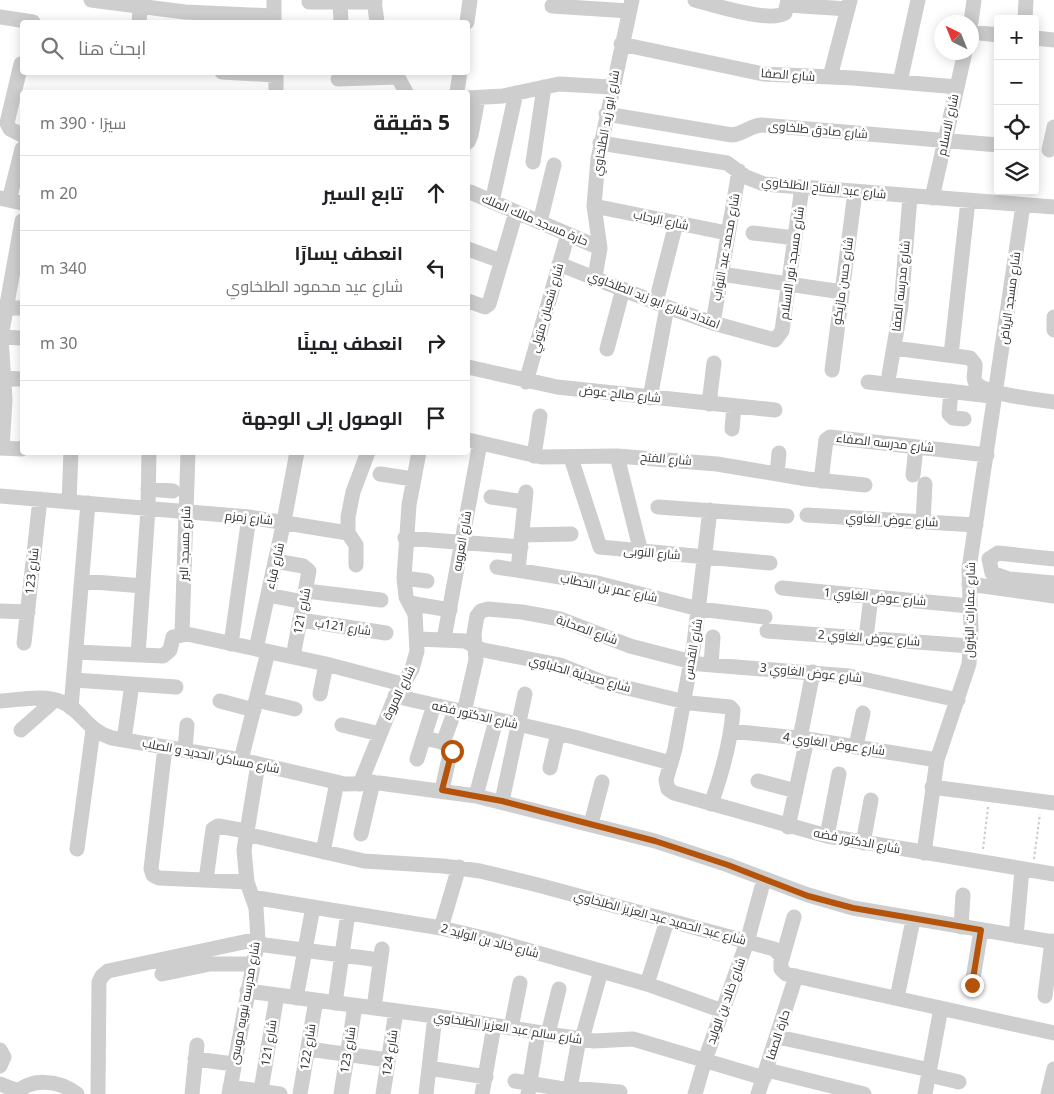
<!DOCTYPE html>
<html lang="ar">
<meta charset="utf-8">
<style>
body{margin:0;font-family:"Noto Sans",Cairo,sans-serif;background:#f2f2f2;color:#202124;direction:rtl}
.controls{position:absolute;right:15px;top:15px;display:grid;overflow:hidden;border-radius:5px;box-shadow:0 2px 12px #0003}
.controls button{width:45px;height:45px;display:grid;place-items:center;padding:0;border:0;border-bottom:1px solid #e0e0e0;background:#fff;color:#202124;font:25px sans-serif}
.compass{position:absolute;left:934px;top:15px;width:45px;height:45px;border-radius:50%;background:#fff;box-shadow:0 2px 12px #0003;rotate:317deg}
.stop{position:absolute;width:15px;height:15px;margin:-11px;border:4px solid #b45309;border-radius:50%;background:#fff}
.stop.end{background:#b45309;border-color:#fff;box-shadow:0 1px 5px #0008}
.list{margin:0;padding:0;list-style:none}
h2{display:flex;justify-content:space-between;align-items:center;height:65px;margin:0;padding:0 20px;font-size:21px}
h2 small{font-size:16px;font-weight:400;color:#757577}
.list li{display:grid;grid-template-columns:32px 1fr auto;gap:15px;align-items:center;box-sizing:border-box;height:75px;padding:0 20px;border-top:1px solid #e0e0e0}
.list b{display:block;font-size:19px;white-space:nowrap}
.list p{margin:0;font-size:16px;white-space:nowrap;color:#757577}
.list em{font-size:16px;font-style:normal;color:#757577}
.icon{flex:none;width:28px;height:28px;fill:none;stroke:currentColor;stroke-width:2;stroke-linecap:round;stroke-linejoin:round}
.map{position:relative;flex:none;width:1054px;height:1094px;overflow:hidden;direction:ltr}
.search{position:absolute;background:#fff;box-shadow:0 2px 12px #0003;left:20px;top:20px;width:450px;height:55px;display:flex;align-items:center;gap:12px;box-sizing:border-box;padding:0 18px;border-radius:5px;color:#757577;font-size:19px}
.panel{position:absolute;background:#fff;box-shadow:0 2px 12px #0003;left:20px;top:90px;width:450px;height:365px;border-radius:5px;direction:rtl}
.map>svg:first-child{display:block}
</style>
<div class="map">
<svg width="1054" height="1094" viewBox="0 0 1054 1094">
<rect width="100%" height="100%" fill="#fff"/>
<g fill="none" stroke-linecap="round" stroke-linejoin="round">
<path stroke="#cbcbcb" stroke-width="2" stroke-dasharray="2.5 2.5" stroke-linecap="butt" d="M983,849L988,807
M1034,859L1040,814"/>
<path stroke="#cecece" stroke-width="15" d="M91,0L185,12L274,16
M274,0V22
M374,0L377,22
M695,0C713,5 770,23 785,13L788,0
M309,2H375
M340,2L341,22
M787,5L848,9
M552,6L629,11
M0,17L33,22
M1025,19L1026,0
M139,22L141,0
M467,22L470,0
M971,22L974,0
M972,32L998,35
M1035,38L1054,40
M621,44L763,74L853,78L957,87
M21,64L7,123L10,129L22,135
M222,72L276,75
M276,72V92
M395,72L406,92
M830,77L850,0
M338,79L397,77
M900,82L918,0
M457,92L460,72
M468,98L503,96L559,84L612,87
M606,114L732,135C743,134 750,126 761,125L998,145
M468,142L471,135L478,98
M600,143L727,163L746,177L764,184L1054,207
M1049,150L1054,127
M533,162L544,87
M470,192L600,248
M0,198L22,203
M932,198L965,52
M9,200L22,149
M492,202L516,93
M594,206L727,233
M540,222L554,165
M753,233L795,238
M468,249L501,261
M559,264L667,307L713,323L775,340L782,331L802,187
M721,274L842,292
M595,277L600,248L594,206L598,159L632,0
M468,301L485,307L489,304L516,212
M656,302L676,223
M6,308H22
M1054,317V330
M713,323L739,171
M1,337L22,338
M894,348L970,358L975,364C976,370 972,378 976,383C984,394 1040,400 1054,402
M607,349L623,289
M951,355L968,201
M468,367L557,387L775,410
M832,370L855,192
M889,375L901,306L910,197
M0,378L22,379
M526,382L568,234
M868,382L991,396
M951,391L949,414L953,418L964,419
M650,398L667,307
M709,404L714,363
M732,429L734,406
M468,440L542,457L617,456L717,464L807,479L865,485
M0,448L22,449
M2,448L5,400L1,337L22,221
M534,456L540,416
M617,456L641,552
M571,458L600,547L770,563
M380,474L413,479
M777,474L779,453
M913,475L916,447
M821,481L826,440L830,437L987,455
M148,489L173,491
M0,496L249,517L348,533
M491,497L525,502
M69,502L71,452
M658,507L787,516
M710,510L694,644L675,749L666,780L668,789L674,793L827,836L1054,874
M807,515L976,525
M923,522L925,484
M522,535L571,534
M405,538L521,547
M1054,559L998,553L989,559L992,573L1009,579L1054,583
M275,561L303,566L309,571L293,657
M356,565V545L348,533V517L353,492L368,452
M497,567L597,583L699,609L765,617
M518,570L526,492
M404,578L427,581
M82,581L143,586
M969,584L1054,596
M782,588L969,606
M306,591L381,600
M268,595L304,602
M409,603L450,610
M0,611L28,612
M300,620L386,633
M767,631L971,646
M182,634L188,452
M866,638L871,597
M418,639L465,641L483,650L560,665L602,682L690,703L730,707L733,710C731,742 722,773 711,804
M444,639L480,443
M24,643L40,499
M231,644L249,517
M256,649L284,521L297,452
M76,652L163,656L170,650L173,637L187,634L326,664L402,684
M138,655L148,509L149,452
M711,665L713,637
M74,680L176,687
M320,694L326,664
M395,696L574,737L671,763
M256,700L295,709
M0,701C19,700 44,694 62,702C83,711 86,730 112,738L241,760L345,784L379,783L476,796L655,841L728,865L808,895L853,908L1054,942
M220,701L254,710
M71,708L88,503
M464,712L476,660L474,634L477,616L481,611L488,609L522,612L560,619L630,646L700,664L849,676L958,700
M342,725L380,734
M21,730L55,700
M731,731L807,739L937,760
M424,738L446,743L451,749L442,790
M800,738L813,672
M124,740L132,684
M443,743L455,710
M856,746L863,713
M165,747L151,869L153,875L159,878L247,882
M185,750L187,725
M417,759L434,705
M241,760L268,652
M550,768L558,733
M758,781L796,791
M360,784L393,702L412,669L417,651L415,614L406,597L404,578L409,505L419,452
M932,787L1054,803
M476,796L496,720
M502,801L525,694
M591,824L602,782
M788,827L807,739
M246,834L364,861L443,866L480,871L538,885L774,949L781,956V969L786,974L1054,1033
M361,834L373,782
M827,836L839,774
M863,843L871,800
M77,849L93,730
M323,852L337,782
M924,853L937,760L969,664L971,630L969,569L1023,205
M206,880L213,829L218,826L246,831
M252,897L441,928L492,940L647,984L723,1011
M961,927L963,895
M441,928L459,867
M1016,936L1022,870
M257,944L380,960
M782,959L794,917
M162,974L210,964H252
M647,984L667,921
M972,985L981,930
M247,991L435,1016L594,1041L633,1039L764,1078
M1045,996L1052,941
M296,998L313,907
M897,998L913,920
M335,1003L348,913
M374,1008L382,949
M511,1028L520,983
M548,1034L559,989
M778,1037L930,1070
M582,1039L601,971
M308,1049L388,1060
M0,1050L4,1057L0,1066
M195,1059L234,1064
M429,1068L486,1077
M767,1070L864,1094
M929,1075L959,1082
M515,1081L570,1090
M0,1084L18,1091
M230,1087L280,1094
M570,1088L620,1092
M261,1090L277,995
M15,1094C32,1077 59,1080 77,1094
M98,1094L99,982L102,976L108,971L258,939
M192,1094L197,1045
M229,1094L258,939L256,908L247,882L244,850L258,764
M300,1094L316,1000
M341,1094L355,1006
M383,1094L396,1011
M426,1094L435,1016
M482,1094L494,1026
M528,1094L538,1033
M569,1094L579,1039
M695,1094L705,1060L747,942L764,879
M758,1094L796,976
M925,1094L941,1008
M1048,1094L1054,1069"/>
</g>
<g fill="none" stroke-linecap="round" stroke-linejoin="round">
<path stroke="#b45309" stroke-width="6" d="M452,751L442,790L502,801L655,841L728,865L808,896L853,908L981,930L972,985"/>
</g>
<g text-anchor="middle" stroke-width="5" stroke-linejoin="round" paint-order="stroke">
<g font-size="12" fill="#313131" stroke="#fff">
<text transform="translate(788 75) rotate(4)" y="4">شارع الصفا</text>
<text transform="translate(606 123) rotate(-80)" y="4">شارع ابو زيد الطلخاوي</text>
<text transform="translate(948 125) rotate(-78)" y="4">شارع الاسلام</text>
<text transform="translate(818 130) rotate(5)" y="4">شارع صادق طلخاوى</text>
<text transform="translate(824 188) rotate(6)" y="4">شارع عبد الفتاح الطلخاوي</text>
<text transform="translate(535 220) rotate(23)" y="4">حارة مسجد مالك الملك</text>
<text transform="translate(661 220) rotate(12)" y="4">شارع الرحاب</text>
<text transform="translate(726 247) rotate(-80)" y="4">شارع محمد عبد التواب</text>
<text transform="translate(792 263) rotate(-82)" y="4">شارع مسجد نور الاسلام</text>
<text transform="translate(843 281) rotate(-82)" y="4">شارع حسن مازيكو</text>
<text transform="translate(901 286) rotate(-84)" y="4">شارع مدرسه الصفا</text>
<text transform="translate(1010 298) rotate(-82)" y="4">شارع مسجد الرياض</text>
<text transform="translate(654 300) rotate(21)" y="4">امتداد شارع ابو زيد الطلخاوي</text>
<text transform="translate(547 308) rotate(-74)" y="4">شارع شعبان متولي</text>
<text transform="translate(620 394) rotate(6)" y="4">شارع صالح عوض</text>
<text transform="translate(885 443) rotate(6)" y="4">شارع مدرسه الصفاء</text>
<text transform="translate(666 459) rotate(5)" y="4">شارع الفتح</text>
<text transform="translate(249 518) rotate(6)" y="4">شارع زمزم</text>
<text transform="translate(892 520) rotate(3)" y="4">شارع عوض الغاوي</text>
<text transform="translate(462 541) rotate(-80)" y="4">شارع العروبه</text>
<text transform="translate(185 543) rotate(-88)" y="4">شارع مسجد البر</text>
<text transform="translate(652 553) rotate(5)" y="4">شارع النوبى</text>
<text transform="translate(275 566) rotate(-77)" y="4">شارع قباء</text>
<text transform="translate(32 571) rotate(-84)" y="4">شارع 123</text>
<text transform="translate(609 588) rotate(12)" y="4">شارع عمر بن الخطاب</text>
<text transform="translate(875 597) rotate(5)" y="4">شارع عوض الغاوي 1</text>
<text transform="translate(970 610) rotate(-89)" y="4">شارع عمارات البترول</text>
<text transform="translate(302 611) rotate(-79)" y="4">شارع 121</text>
<text transform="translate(343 627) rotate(9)" y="4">شارع 121ب</text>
<text transform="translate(587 630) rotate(20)" y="4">شارع الصحابة</text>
<text transform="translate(869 638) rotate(4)" y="4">شارع عوض الغاوي 2</text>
<text transform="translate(693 649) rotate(-80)" y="4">شارع القدس</text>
<text transform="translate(811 673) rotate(6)" y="4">شارع عوض الغاوي 3</text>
<text transform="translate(580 674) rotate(16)" y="4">شارع صيدلية الحلباوي</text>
<text transform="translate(399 693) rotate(-64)" y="4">شارع المروة</text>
<text transform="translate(475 715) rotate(13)" y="4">شارع الدكتور فضه</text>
<text transform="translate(834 744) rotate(8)" y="4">شارع عوض الغاوي 4</text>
<text transform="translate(211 756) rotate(11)" y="4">شارع مساكن الحديد و الصلب</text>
<text transform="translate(857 841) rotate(11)" y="4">شارع الدكتور فضه</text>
<text transform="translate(660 918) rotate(15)" y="4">شارع عبد الحميد عبد العزيز الطلخاوي</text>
<text transform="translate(490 941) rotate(15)" y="4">شارع خالد بن الوليد 2</text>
<text transform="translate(726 1001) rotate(-70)" y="4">شارع خالد بن الوليد</text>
<text transform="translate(245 1003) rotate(-80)" y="4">شارع مدرسه نبويه موسى</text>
<text transform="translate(508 1028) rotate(9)" y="4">شارع سالم عبد العزيز الطلخاوي</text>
<text transform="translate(778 1035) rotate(-72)" y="4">حارة الصفا</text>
<text transform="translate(269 1043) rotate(-81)" y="4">شارع 121</text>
<text transform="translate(308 1047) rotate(-81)" y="4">شارع 122</text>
<text transform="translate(348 1050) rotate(-81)" y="4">شارع 123</text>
<text transform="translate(390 1053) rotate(-81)" y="4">شارع 124</text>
</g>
</g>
</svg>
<div class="controls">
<button>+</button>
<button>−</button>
<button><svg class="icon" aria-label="locate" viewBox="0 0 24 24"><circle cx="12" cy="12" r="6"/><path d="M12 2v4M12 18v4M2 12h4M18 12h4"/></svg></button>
<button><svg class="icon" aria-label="layers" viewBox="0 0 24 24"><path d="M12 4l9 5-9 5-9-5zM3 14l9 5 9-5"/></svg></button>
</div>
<svg class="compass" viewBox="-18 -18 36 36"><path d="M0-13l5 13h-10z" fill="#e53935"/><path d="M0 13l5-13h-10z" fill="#757577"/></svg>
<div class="stop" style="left:452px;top:751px"></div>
<div class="stop end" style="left:972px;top:985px"></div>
<div class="search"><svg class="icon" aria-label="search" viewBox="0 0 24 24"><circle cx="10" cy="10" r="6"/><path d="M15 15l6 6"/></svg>ابحث هنا</div>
<section class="panel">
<h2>5 دقيقة<small>سيرًا · 390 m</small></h2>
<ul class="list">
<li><svg class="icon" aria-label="ahead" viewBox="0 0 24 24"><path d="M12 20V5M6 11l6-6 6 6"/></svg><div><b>تابع السير</b></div><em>20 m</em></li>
<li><svg class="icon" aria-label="left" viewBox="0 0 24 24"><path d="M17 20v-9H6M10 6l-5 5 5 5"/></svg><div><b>انعطف يسارًا</b><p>شارع عيد محمود الطلخاوي</p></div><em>340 m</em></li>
<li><svg class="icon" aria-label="right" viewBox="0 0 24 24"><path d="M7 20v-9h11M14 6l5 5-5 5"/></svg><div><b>انعطف يمينًا</b></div><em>30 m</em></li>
<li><svg class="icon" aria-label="arrive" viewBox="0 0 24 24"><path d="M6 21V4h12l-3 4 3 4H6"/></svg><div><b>الوصول إلى الوجهة</b></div></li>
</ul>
</section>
</div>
